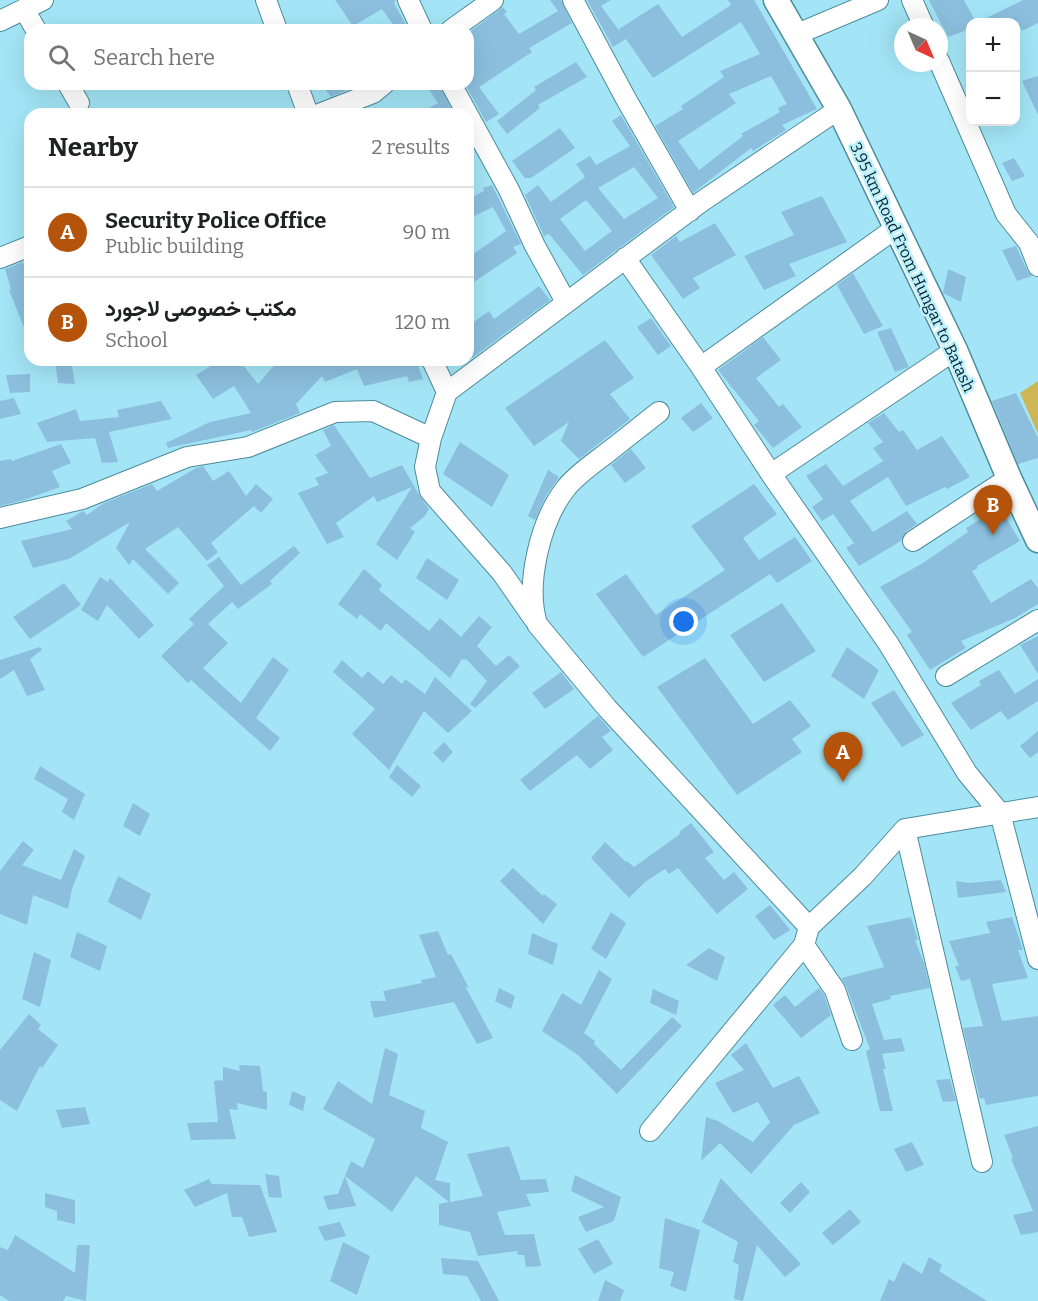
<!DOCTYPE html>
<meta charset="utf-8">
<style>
body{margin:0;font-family:Bitter,Vazirmatn,serif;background:#f6f6f6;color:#202124}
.controls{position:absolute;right:18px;top:18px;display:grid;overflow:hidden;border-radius:12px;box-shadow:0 6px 24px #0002}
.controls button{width:54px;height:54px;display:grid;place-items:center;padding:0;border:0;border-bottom:2px solid #e0e0e0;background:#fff;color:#202124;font:30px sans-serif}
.compass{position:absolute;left:894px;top:18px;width:54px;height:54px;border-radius:50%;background:#fff;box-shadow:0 6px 24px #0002;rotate:136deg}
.you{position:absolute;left:684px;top:622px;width:21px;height:21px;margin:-15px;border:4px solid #fff;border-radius:50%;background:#1a73e8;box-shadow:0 0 0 9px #1a73e833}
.badge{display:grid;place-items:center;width:39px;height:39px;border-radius:50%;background:#b45309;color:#fff;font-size:20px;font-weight:700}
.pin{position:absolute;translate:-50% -50px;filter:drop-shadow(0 2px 3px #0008)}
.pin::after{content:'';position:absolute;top:32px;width:21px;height:18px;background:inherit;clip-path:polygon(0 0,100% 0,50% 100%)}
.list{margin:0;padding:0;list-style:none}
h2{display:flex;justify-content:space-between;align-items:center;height:78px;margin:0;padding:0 24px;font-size:26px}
h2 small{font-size:20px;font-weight:400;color:#757577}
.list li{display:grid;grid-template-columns:39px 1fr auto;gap:18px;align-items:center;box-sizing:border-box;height:90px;padding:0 24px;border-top:2px solid #e0e0e0}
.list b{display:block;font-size:22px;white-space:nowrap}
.list p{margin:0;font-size:20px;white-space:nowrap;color:#757577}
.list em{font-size:20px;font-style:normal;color:#757577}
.icon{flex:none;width:33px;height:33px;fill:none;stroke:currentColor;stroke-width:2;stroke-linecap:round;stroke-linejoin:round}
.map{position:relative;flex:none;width:1038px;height:1301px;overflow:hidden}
.search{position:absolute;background:#fff;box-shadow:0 6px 24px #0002;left:24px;top:24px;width:450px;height:66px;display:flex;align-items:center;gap:15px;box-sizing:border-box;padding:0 21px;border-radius:18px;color:#757577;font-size:22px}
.panel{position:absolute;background:#fff;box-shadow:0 6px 24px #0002;left:24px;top:108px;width:450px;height:258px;border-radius:18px}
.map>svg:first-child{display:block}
</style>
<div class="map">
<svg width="1038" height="1301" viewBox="0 0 1038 1301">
<rect width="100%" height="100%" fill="#a3e5f6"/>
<path fill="#ceb654" d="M1038,381V434L1020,393Z"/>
<path fill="#8cbfde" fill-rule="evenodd" d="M335,0H396L394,3L409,30H397L382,9L353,26Z
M550,0H561L572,23L529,48L532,52L479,87L499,114L486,122L465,84H468V33L503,7L507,12L504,14L519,34L558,11Z
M587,0H611L601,6L621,33L619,29L658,4L682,37L731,5L728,0H754L817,109L782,125L786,130L753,151L751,148L693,193L655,126L683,109L681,106L724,77L720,71L760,54L741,22L653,78L626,39L613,47ZM771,76L787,104L778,108L780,112L741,134L743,136L699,170L678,141L736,103L729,94Z
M929,0H964L976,22H970V29L948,37Z
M1023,0H1038V23L1022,31L1017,22H978Z
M576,62L587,77L538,105L540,108L507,134L497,121L536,90L534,87Z
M1038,76V115L1022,81Z
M321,84H361L331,97Z
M425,84H439L454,114H418L438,103Z
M621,115L674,207L583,275L549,234L544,236L525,195L538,185L551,202L585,177L576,164L590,156L596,165L630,146L612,121ZM634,167L658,198L624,219L598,188ZM586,200L612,231L585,251L560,219Z
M560,128L575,148L531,178H525L512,161Z
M1014,158L1025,176L1012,181L1002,163Z
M492,185L521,244L513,247L517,253L468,286V258L506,231L493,207L468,219V199L484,191L483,188Z
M822,196L847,242L789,264L796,276L764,290L744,256L794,235L781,212Z
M715,223L736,255L693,278L700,288L683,299L651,255L676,236L680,242Z
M1016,246L1027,270L1032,276L1017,281L1002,250Z
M23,262L25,268L30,267L29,340L9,290L11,289L5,269Z
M948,269L966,277L961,302L943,293Z
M853,273L883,326L864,334L837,285Z
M539,286L550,300L468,361V326L489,311L494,319Z
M651,318L671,346L658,355L637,327Z
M891,328L909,367L895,372L877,332Z
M763,337L781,360L756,378L779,407L783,404L802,427L773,448L754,425L759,421L718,370Z
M605,340L634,378L610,394L630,419L579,459L561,441L569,422L534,446L505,408Z
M55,360H71L75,384L58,383Z
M221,360H239L258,384L279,360H416L423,379L409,382L407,376L364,386L357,369L325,382L322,376L296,404L300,413L252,432L251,430L168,448L166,443L210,422L251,413L234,386L213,399L196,375Z
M30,374V392L10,393L6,375Z
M1016,393L1038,438V458L1018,464L992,401Z
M14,398L21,414L0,419V401Z
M161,401L172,419L109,432L118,462L102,463L95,438L47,442L37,423L76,409L80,421L119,417L117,410Z
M701,403L713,418L693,432L681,418Z
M884,413L899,432L903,430L917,450L942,436L970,477L947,489L945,487L906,506L888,477L850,501L873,532L907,511L917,524L906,531L901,541L859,566L846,548L854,543L833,514L822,521L812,507L823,499L806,476L826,464L843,486L883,461L873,448L883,442L868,423Z
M334,425L370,478L402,465L421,498L429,509L425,516L410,528L415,532L397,560L376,544L412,487L377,502L374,496L336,523L344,537L327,544L298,493L319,485L315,478L328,473L315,455L331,446L323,430Z
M460,442L509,475L492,507L443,474Z
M61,444L71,463L52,471L60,487L24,500L0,506V461L11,459L12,461Z
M631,449L646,468L625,483L611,465Z
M203,466L213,481L229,471L246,496L256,484L273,499L261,513L254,506L211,543L218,552L207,561L178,527L145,549L179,583L168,594L133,559L129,565L116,548L130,522L69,559L33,568L21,541L72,529L66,521L83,511L87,515L104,503L152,484L157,491L196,468Z
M548,470L559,477L546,496L535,520L528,516Z
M754,484L777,514L743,538L759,560L795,537L812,561L777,583L770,574L643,657L596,594L626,574L656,615L725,570L691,526Z
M1000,508L1020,541L977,566L978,568L972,571L991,603L1031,579L1038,588V604L1015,618L961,641L966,648L930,670L907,635L912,632L880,587L923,563L968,532L966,528Z
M294,546L300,553L270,581L272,584L238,609L232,602L208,624L228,643L203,668L241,703L273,657L289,670L256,718L280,738L270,751L191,680L188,683L161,656L194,624L189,619L224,586L207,565L219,557L241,585Z
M427,558L459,580L447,600L416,578Z
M364,569L382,585L379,590L429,631L440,618L461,637L479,616L492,627L477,646L496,666L509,655L520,666L475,708L470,704L487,681L466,659L464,660L462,659L450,678L386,623L381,631L360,614L357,619L338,604Z
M100,577L108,582L110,578L154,625L139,639L107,605L98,621L81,610Z
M64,583L81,605L30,639L13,617Z
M782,603L816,651L764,682L730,635Z
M1038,636V674L1020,645Z
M40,647L42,650L30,659L45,690L27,696L14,670L0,679V660Z
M847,647L879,670L864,699L831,676Z
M705,658L753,724L790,700L811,726L792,739L802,752L737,795L657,687Z
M342,660L362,678L368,671L383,684L391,675L402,684L405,679L425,694L435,677L472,711L448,733L424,711L389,770L352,734L375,709L333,672Z
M999,670L1015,694L1038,679V701L1008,720L1001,711L971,730L951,703L981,685L979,681Z
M561,672L574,689L545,709L532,693Z
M894,690L924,735L902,747L871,703Z
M598,716L611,731L602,737L613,750L590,769L577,755L530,791L520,780Z
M1038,731V752L1030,758L1020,746Z
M444,742L453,752L443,763L433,753Z
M397,765L421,786L412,797L389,777Z
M40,766L85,794L74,820L62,812L68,799L34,779Z
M133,803L150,814L140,836L123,826Z
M691,823L714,852L705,858L724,880L734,872L748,889L717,914L678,868L669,874L665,869L645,882L629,898L591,858L605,842L626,862L627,861L634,867L680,834L679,832Z
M23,841L34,850L22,865L61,880L74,849L85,856L72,889L68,909L33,895L27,925L0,914V871Z
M513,868L543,896L544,894L557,904L543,924L500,881Z
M118,876L151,894L141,920L108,902Z
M1001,880L1006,892L958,898L956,881L969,883Z
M770,905L790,930L774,940L755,916Z
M611,912L626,923L606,959L591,949Z
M911,917L918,940H915L924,963L930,988L890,996L891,999L872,1004L884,1040L901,1038L905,1051L882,1054L886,1069H883L893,1111H880L866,1051L870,1049L846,986L841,978L884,967L867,926Z
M1012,917L1023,950H1018L1028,978L992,984L1002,1021L1038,1016V1096L986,1105L984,1098L980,1099L963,1028L983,1026L970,979L961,981L955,966H959L949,941L990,933L986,922Z
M438,931L448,955L451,954L469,988L465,986L493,1038L477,1044L454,1002L374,1018L370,1001H386L383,991L422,983L421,980L436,977L419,935Z
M77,932L107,946L100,971L70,957Z
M532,933L558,944L553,965L528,954Z
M709,948L725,957L717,981L686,965Z
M34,952L51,960L40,1007L22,999Z
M599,970L612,979L584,1033L595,1041L594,1044L621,1070L672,1017L682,1026L617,1094L578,1055L542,1031L562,993L581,1005Z
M499,988L515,996L511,1009L495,1001Z
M819,988L824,995L831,1015L801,1038L773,1005L785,995L795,1007Z
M653,989L679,1001L676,1015L650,1003Z
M29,1014L41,1025L38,1029L58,1045L42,1068L40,1066L17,1111L0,1100V1050Z
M746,1043L773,1088L799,1076L820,1113L794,1125L751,1174L720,1143L701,1161L706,1117L718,1121L753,1142L770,1122L758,1102L733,1113L715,1083L744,1070L731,1055Z
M385,1048L398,1054L389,1095L425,1111L421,1128L448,1142L435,1180L450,1183V1202L483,1196L467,1154L509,1146L521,1180L546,1179L549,1192L526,1194L531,1206L497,1212L505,1235L534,1234L541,1266L526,1267L524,1255H518L517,1251L478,1256L470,1232L439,1225V1204L449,1202L416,1176L392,1212L345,1176L351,1161L363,1168L375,1139L323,1109L338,1081L372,1104Z
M239,1065L260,1066L263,1091L267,1092V1110L237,1103L238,1110L229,1109L236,1139L191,1140L187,1123L218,1122L214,1081L222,1080L223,1082V1067L240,1071Z
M950,1079L956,1101L943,1102L936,1080Z
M292,1091L306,1097L303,1111L289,1105Z
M85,1107L90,1124L62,1128L56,1110Z
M1038,1126V1232L1021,1235L1013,1215L1033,1211L1011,1159L1013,1158L1004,1135Z
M912,1142L924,1165L906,1172L894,1149Z
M265,1174L279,1176L282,1198L269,1197Z
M575,1175L621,1197L614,1221L586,1232L578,1217L604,1207L571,1191Z
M345,1176L356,1206L328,1210L323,1196L338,1194Z
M721,1178L801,1264L785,1277L757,1245L743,1301L734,1299L739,1265L733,1262L738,1242L702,1222Z
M209,1179L212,1184L260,1185L277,1232L249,1237L242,1217H232L227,1193L195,1207L184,1190Z
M801,1182L810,1192L790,1213L780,1203Z
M45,1193L75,1200V1224L57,1220V1211L45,1207Z
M850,1209L861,1222L833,1245L822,1233Z
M665,1218L700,1230L686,1292L670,1286L674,1272L659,1268Z
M340,1222L346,1236L325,1241L318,1227Z
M15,1235L75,1273L77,1245H90L86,1301L66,1296L63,1301H9L0,1295V1247L8,1250Z
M598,1239L613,1264L594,1274L578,1249Z
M343,1242L370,1256L357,1295L330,1281Z
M929,1257L942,1265L939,1271L987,1301H880L889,1279L894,1282L903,1262L922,1274Z
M441,1258L478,1261L499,1301H481L467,1276L443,1274Z
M605,1280L624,1290L620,1301H598Z"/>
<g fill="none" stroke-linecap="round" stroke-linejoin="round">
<defs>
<path id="minor" d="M266,0L277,30
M408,0L422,30
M573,0L626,99L690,211
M912,0L924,27
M24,9L36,30
M0,21L43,0
M451,30L493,0
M795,35L878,0
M939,61L1006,214L1029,243L1038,266
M68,84L79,103
M297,84L307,111
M451,84L509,190L535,246L566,302
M319,114L373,93L384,84
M0,258L30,246
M625,258L701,367L771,474L888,643L967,773L1000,813L1038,959
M432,360L447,392L431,438L425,467L430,491L502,573L534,619
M701,367L896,228
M447,392L701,202L839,109
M659,412C642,425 625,439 608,452C594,463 577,474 566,488C540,521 525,584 537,624L607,708L809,927
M771,474L955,350
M0,518L82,499L187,457L248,447L335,412L373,411L431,438
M913,541L1009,478
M946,676L1038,620
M905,829L982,1162
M804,945L835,990L852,1040
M650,1131L804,945L809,927L863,876L905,829L1038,807"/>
<path id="tertiary" d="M776,0L839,109L955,350L1009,478L1038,540"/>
</defs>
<use href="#minor" stroke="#4c8c9c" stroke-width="22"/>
<use href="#tertiary" stroke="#4c8c9c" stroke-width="27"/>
<use href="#minor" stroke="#fff" stroke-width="20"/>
<use href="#tertiary" stroke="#fff" stroke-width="24"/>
</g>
<g text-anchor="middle" stroke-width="5" stroke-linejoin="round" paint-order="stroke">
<g font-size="16" fill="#062228" stroke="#bcf0fd">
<text transform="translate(913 267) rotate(65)" y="6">3.95 km Road From Hungar to Batash</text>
</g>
</g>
</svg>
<div class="controls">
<button>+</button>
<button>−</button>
</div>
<svg class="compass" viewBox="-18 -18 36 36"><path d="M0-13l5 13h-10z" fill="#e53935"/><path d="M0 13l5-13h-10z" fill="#757577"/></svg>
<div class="you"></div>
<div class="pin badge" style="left:843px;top:782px">A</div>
<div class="pin badge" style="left:993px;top:535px">B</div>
<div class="search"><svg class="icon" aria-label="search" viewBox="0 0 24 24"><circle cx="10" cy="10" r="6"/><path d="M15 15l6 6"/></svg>Search here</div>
<section class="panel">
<h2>Nearby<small>2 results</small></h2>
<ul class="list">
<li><span class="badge">A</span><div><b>Security Police Office</b><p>Public building</p></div><em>90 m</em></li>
<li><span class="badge">B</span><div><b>مکتب خصوصی لاجورد</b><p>School</p></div><em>120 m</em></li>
</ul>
</section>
</div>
